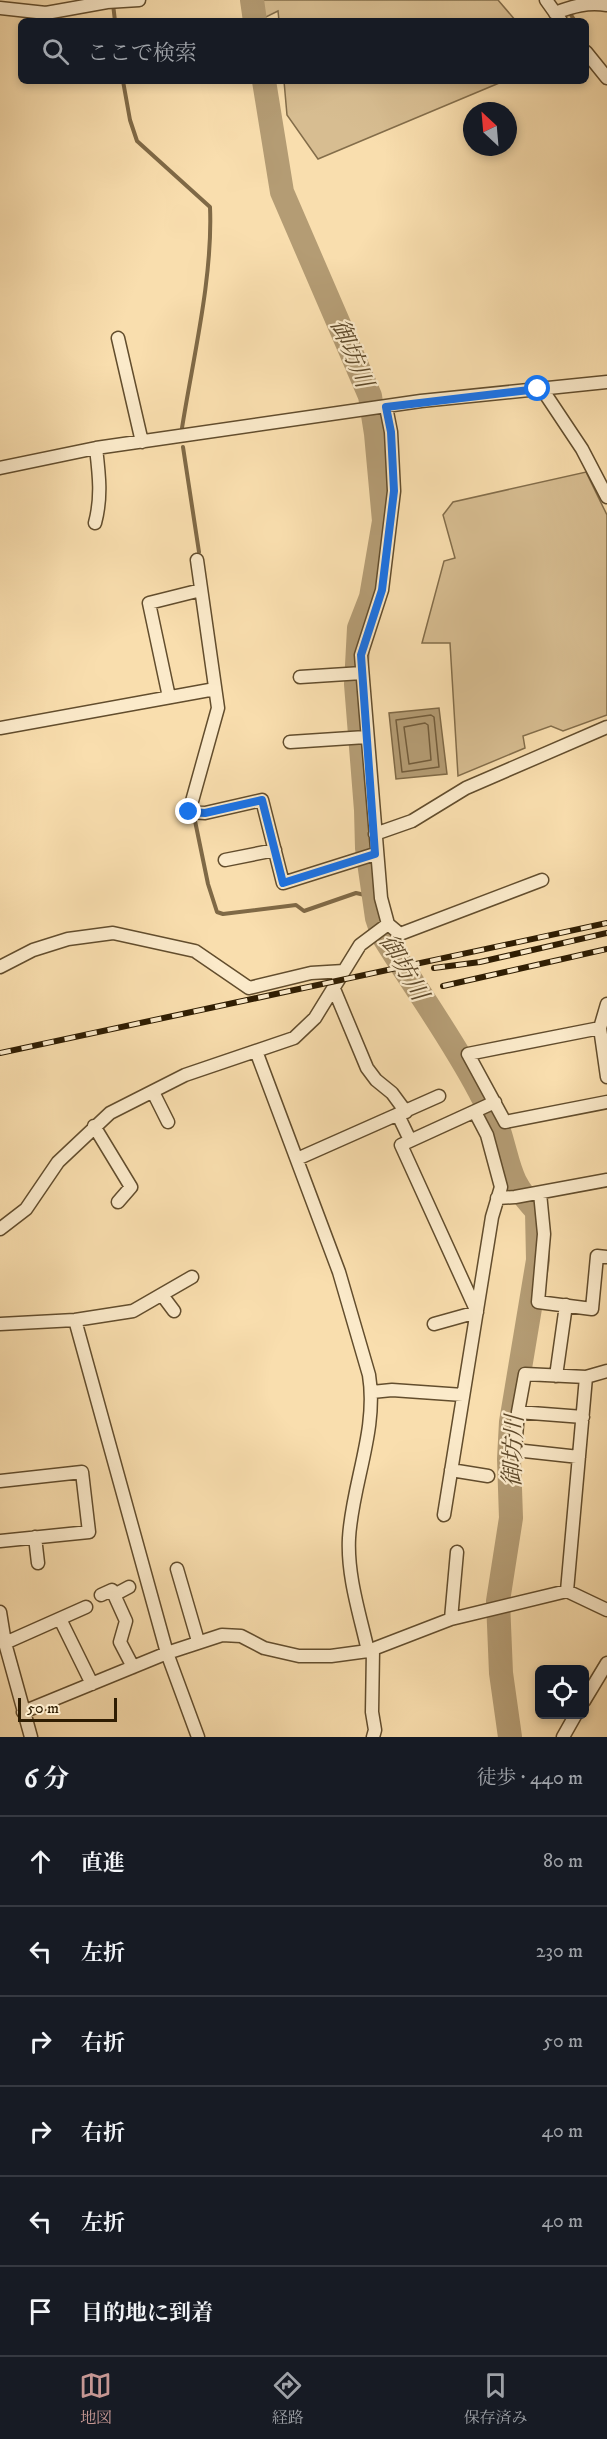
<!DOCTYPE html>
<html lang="ja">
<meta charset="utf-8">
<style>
body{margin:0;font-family:"IM FELL DW Pica","Noto Serif JP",serif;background:#20242c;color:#f1f3f6}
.controls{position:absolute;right:18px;bottom:18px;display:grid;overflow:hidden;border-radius:9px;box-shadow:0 3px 9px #0003}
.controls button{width:54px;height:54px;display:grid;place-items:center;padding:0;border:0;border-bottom:2px solid #363941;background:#171b24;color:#f1f3f6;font:30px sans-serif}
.compass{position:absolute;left:463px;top:102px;width:54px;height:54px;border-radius:50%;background:#171b24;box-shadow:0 3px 9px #0003;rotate:334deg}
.scale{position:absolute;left:18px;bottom:15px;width:99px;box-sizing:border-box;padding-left:6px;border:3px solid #2f1d02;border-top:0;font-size:16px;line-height:21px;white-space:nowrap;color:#2f1d02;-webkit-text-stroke:4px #fbeaca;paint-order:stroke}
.stop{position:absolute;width:18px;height:18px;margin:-14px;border:4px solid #1a73e8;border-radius:50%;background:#fff}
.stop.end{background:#1a73e8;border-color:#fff;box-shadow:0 2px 6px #0008}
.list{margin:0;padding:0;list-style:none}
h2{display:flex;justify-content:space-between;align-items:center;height:78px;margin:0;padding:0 24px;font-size:26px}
h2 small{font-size:20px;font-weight:400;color:#9ea1a6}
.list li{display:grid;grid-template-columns:39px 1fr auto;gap:18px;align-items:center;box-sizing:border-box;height:90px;padding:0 24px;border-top:2px solid #363941}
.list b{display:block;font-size:22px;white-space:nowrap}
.list em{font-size:20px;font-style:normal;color:#9ea1a6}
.icon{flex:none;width:33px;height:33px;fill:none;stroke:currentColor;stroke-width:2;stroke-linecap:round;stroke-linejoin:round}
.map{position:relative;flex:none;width:607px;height:1737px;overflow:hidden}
.search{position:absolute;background:#171b24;box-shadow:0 3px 9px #0003;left:18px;right:18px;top:18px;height:66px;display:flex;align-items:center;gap:15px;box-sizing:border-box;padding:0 21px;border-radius:9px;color:#9ea1a6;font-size:22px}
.sheet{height:618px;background:#171b24}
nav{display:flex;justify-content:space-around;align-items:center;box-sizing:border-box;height:84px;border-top:2px solid #363941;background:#171b24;font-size:16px;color:#9ea1a6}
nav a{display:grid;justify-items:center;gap:3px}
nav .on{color:#c59692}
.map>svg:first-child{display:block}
</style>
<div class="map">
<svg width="607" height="1737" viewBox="0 0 607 1737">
<rect width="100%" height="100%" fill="#f9deae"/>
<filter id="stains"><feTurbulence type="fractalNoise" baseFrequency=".00333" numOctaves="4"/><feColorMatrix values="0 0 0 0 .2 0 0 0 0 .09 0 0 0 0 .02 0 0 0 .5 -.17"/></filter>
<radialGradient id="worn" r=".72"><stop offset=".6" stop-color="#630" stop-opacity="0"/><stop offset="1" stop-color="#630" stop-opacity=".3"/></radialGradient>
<path fill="#d7bd91" stroke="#836d4a" stroke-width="1.5" d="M261,0H498L516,21H279L278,11L264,18Z
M284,81H504L318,159L287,115Z
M586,472L607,515V715L563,731L551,726L523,736L525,748L458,776L450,643H422L444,561L455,558L443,515L453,502Z"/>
<path fill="#b49c74" stroke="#7f6946" stroke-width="1.5" d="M439,708L447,774L396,779L389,713Z"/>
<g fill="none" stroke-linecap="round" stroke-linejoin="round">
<path stroke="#725c3b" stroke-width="1.5" d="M431,715L434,717L439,767L402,772L396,720Z
M425,723L428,725L431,760L409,764L404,727Z"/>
<path stroke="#7f6946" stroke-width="4" d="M113,4L115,21
M571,15L575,21
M123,81L130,120L137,141L210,207C213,277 193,358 182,428
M183,447L199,552
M194,816L208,884L217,912L223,914L296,905L304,911L356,893L374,897"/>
<path stroke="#b49c74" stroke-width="24" d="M252,0L255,21
M264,81L282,192L370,396L376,434L384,521L371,597L359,628L356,684L366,810L367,848L377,918L383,936C415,988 452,1038 480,1092C487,1106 496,1120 500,1134C511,1171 509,1181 537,1211L538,1260L511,1422L509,1459L511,1518L498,1601L501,1673L510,1737"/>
<defs>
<path id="street" d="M546,0L561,21
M0,8L46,13L107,2L139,0
M555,13C573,6 588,2 607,5
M586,52L607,78
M118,338L142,442
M542,389L582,449L607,497
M386,407L391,432L394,491L382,590L361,655L381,898L388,924L400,934L542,880
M0,468L96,448L421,401L607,382
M95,523C102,497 99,474 96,448
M197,560L218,708L189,812L205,813L262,800L283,883L375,854
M300,677L362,673
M169,697L149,603L201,590
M0,728L215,689
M290,742L366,737
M375,834L412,821L466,788L607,727
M225,860L275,850
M0,967L33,950L68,939L113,933L195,951L249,988L311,973L344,971
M334,989L367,1068L376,1080L392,1093L406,1112
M607,1004L600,1028L607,1077
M600,1028L468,1054L505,1122L607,1102
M256,1051L339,1272L369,1375C378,1430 352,1484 349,1538C347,1576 360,1615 368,1651
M153,1092L168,1122
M398,1115L410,1140
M94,1126L131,1187L118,1202
M297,1159L439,1096
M540,1193L544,1234L538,1302L592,1309L597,1256L607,1257
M497,1198L515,1197L607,1180
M0,1229L26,1209L58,1162L110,1113L185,1075L294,1038L315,1018L360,945L388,924
M162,1295L174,1311
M75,1320L167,1653L198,1737
M0,1324L75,1320L133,1311L192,1277
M434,1324L477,1312L401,1145L495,1102
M556,1376L566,1305
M372,1392L392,1390L463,1395
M518,1412L583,1417
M579,1457L515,1450L518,1412L525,1374L586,1377L607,1371
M451,1470L488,1476
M0,1481L82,1472L89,1532L0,1541
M444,1515L492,1217L501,1187L487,1135L475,1112
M35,1537L38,1563
M177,1569L198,1641
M567,1591L586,1377
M101,1595L112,1590L126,1621L120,1642L133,1667
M114,1595L129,1587
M0,1612L5,1643L31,1737
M60,1619L92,1684
M451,1619L457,1552
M5,1643L86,1607
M584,1701L607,1663
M23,1712L167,1653L222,1635L241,1636L264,1648L299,1656H331L368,1651L451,1619L567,1591L607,1610
M373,1737L375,1730L372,1712L373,1650
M563,1737L576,1714"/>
</defs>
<use href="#street" stroke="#624d2d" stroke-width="15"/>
<use href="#street" stroke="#fbeaca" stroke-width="12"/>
<defs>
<path id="rail" d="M434,968L480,962L607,933
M443,986L607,949
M0,1053L607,923"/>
</defs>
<use href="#rail" stroke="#2f1d02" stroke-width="6"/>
<use href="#rail" stroke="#fbeaca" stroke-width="4" stroke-dasharray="11" stroke-linecap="butt"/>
</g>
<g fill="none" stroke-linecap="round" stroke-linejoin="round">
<path stroke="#1a73e8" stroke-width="8" d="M189,812L205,813L262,800L283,883L375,854L361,655L382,590L394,491L391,432L386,407L538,389"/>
</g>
<g text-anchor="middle" stroke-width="4.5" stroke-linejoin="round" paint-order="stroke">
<g font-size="24" font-style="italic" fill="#5e492a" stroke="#fbeaca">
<text transform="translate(352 353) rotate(67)" y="8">御坊川</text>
<text transform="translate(404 967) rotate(60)" y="8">御坊川</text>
<text transform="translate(513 1451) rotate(-88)" y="8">御坊川</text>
</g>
</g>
<rect width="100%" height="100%" filter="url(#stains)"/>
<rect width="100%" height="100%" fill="url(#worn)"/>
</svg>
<div class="controls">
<button><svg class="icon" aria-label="locate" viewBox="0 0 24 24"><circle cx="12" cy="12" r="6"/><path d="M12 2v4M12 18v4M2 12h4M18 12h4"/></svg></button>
</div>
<svg class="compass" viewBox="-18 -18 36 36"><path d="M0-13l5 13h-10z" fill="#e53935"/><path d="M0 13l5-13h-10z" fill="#9ea1a6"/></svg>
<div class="scale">50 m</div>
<div class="stop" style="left:538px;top:389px"></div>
<div class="stop end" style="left:189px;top:812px"></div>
<div class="search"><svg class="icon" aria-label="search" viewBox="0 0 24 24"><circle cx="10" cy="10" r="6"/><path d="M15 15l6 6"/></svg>ここで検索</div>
</div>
<section class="sheet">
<h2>6 分<small>徒歩 · 440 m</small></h2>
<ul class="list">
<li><svg class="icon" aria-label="ahead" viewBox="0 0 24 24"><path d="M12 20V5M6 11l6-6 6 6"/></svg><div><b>直進</b></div><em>80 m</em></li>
<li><svg class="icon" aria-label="left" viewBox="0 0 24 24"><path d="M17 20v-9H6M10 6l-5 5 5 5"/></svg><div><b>左折</b></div><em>230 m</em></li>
<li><svg class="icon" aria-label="right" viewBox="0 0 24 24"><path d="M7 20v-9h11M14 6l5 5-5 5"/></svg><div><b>右折</b></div><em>50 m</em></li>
<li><svg class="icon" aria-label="right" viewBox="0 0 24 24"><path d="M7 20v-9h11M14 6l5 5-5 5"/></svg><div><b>右折</b></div><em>40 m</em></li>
<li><svg class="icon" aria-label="left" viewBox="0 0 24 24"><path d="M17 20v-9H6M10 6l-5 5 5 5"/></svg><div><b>左折</b></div><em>40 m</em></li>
<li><svg class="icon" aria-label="arrive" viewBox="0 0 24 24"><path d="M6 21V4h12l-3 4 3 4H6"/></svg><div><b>目的地に到着</b></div></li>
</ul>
</section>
<nav>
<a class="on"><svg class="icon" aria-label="map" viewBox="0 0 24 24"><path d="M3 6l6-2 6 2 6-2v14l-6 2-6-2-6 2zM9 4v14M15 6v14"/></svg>地図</a>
<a><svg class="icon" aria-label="directions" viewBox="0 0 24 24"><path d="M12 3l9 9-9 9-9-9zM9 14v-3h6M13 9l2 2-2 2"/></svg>経路</a>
<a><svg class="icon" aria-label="saved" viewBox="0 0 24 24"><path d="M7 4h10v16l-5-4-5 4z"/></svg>保存済み</a>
</nav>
